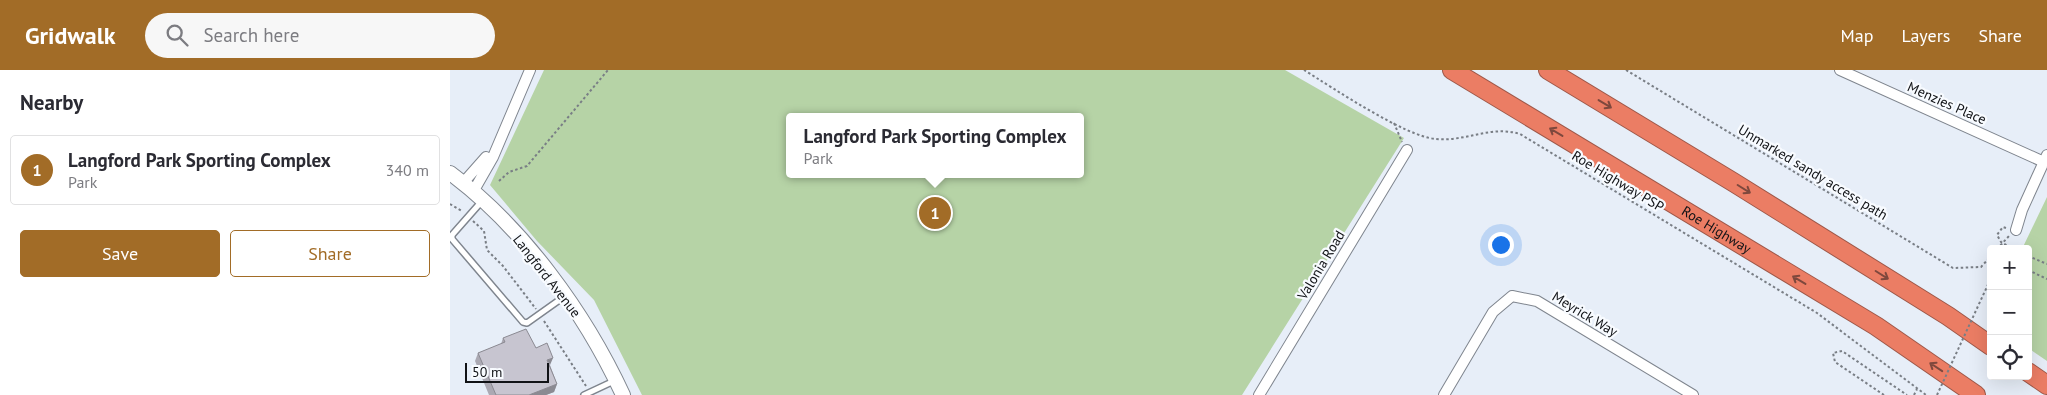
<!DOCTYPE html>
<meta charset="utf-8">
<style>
body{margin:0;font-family:"PT Sans",sans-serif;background:#f7f7f7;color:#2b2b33}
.controls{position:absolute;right:15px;bottom:15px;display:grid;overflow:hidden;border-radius:5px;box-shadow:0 5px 20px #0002}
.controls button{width:45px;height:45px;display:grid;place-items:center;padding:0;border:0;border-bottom:1px solid #e1e1e2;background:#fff;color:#2b2b33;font:25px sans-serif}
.scale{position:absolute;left:15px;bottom:12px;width:84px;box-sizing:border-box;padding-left:5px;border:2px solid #101216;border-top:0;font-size:14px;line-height:18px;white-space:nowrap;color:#101216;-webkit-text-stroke:4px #f8fbff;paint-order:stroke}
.you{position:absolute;left:1050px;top:174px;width:18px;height:18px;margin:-12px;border:4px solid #fff;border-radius:50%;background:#1a73e8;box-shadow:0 0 0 8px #1a73e833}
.badge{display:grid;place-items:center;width:32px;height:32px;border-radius:50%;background:#a26c27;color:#fff;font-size:16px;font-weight:700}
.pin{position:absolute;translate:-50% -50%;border:2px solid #fff;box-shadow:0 1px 5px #0006}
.popup{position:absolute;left:336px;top:43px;width:298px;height:65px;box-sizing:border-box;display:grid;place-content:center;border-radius:5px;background:#fff;filter:drop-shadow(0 1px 4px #0005);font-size:16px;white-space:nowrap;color:#7c7c81}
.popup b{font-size:19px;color:#2b2b33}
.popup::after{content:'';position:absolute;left:50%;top:100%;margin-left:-10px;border:10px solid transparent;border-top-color:#fff}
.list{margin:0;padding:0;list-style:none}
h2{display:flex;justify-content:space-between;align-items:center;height:65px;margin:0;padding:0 20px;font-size:21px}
h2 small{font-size:16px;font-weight:400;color:#7c7c81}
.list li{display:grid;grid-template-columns:32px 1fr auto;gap:15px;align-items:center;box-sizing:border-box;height:70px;margin:0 10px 10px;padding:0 10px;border:1px solid #e1e1e2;border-radius:5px}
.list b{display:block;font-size:19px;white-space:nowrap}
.list p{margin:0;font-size:16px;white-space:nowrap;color:#7c7c81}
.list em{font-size:16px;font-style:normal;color:#7c7c81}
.actions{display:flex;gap:10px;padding:15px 20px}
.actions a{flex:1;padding:11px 0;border:1px solid #a26c27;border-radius:5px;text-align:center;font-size:18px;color:#a26c27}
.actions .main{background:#a26c27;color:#fff}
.icon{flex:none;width:28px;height:28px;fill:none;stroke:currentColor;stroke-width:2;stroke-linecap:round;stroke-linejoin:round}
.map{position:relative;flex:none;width:1597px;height:325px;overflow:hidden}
header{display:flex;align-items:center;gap:30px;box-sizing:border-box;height:70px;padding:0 25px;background:#a26c27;color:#fff}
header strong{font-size:24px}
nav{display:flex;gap:28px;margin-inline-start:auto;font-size:18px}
.search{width:350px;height:45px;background:#f7f7f7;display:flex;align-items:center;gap:12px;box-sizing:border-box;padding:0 18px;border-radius:28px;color:#7c7c81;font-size:19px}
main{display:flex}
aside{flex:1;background:#fff}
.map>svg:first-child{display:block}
</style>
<header>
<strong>Gridwalk</strong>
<div class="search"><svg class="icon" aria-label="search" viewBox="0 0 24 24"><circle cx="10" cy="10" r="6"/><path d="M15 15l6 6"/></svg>Search here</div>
<nav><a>Map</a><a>Layers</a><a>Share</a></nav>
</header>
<main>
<aside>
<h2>Nearby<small></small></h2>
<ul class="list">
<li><span class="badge">1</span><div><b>Langford Park Sporting Complex</b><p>Park</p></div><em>340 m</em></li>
</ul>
<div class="actions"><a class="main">Save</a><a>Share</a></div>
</aside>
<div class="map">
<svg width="1597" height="325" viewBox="0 0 1597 325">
<rect width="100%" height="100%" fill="#e7eef8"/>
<path fill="#b6d3a6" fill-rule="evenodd" d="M94,0H835L954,68L792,325H192L144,230L87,171L40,115ZM340,47H630V104H340Z
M1597,127V291L1578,278V179H1572Z"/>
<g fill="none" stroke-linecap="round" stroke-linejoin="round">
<defs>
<path id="lane" d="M32,131L2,165V169L73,252L77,253L115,226
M134,325L164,311"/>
<path id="street" d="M1390,0L1594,92
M13,113L36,87
M23,122L43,87L80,0
M1566,160L1572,140L1597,85
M809,325L957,80
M994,325L1043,242L1062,226L1087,231L1243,325"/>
<path id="secondary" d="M0,103C73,157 135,243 173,325"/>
<g id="highway">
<path id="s1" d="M1002,0L1426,256L1526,325"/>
<path d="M1098,0L1283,112L1498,246L1541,276"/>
<path d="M1578,302L1597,315"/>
</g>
</defs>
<use href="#lane" stroke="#7f858e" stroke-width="8"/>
<use href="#street" stroke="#7f858e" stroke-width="12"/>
<use href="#secondary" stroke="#7f858e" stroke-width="16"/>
<use href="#highway" stroke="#9e5849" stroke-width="20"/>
<path stroke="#797e85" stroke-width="2" stroke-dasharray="2.5 2.5" stroke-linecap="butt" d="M854,0C883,18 956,67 986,69C1015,72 1041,55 1070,64L1367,243L1476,325
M1176,0L1503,198L1531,197L1541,186
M944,53L952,72
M49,111L59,102L77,96L158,0
M0,134L12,141
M23,151L34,161L37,180L53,196L86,239
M1556,158L1553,157L1547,165L1551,172L1563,179
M1547,179L1559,166
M1578,186L1597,194
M1578,200L1597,209
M94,251L136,316
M1434,325L1385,292L1383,283L1392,281L1457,325
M1464,325L1467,319"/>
<use href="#lane" stroke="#fff" stroke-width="5"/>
<use href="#street" stroke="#fff" stroke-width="10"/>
<use href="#secondary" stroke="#fff" stroke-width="14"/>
<use href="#highway" stroke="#eb7d64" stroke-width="18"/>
<path stroke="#797e85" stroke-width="2" stroke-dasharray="2.5 2.5" stroke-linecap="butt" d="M1487,325L1541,208"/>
</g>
<path fill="#aba9b3" d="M53,268L86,278L100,295L107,314L104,322L96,325H39L25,291L28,283L51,274Z"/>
<path fill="#8b8a92" d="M103,288L100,295L97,290Z
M107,314L104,322L96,325H79Z"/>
<path fill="#c7c5d0" stroke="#8b8a92" d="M76,259L86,278L97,273L103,288L97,290L107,314L79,325H46L28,283L55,272L53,268Z"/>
<defs><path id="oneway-shaft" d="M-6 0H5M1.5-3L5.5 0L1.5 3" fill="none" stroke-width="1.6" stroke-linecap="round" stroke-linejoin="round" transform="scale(1.25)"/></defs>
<g stroke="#7e483d">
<use href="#oneway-shaft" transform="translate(1155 34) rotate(31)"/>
<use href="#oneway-shaft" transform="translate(1106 62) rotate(-149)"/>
<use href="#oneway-shaft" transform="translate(1294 119) rotate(32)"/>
<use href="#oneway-shaft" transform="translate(1432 205) rotate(32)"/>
<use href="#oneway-shaft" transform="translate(1349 210) rotate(-149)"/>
<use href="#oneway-shaft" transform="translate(1486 297) rotate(-146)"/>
</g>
<g text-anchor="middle" stroke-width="4.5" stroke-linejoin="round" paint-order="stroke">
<g font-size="14" fill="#101216" stroke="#f8fbff">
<text transform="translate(1497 33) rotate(24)" y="5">Menzies Place</text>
<text transform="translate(1363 102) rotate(31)" y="5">Unmarked sandy access path</text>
<text transform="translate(1168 111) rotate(31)" y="5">Roe Highway PSP</text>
<text dy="5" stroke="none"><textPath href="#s1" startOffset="309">Roe Highway</textPath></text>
<text transform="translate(871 195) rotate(-59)" y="5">Valonia Road</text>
<text transform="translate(97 206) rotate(52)" y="5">Langford Avenue</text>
<text transform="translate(1135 244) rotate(31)" y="5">Meyrick Way</text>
</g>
</g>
</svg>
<div class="controls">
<button>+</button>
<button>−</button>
<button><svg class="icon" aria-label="locate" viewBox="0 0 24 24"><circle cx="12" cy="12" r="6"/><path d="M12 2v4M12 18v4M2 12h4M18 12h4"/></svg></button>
</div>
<div class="scale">50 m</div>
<div class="you"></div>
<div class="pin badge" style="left:485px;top:143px">1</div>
<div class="popup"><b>Langford Park Sporting Complex</b>Park</div>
</div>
</main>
